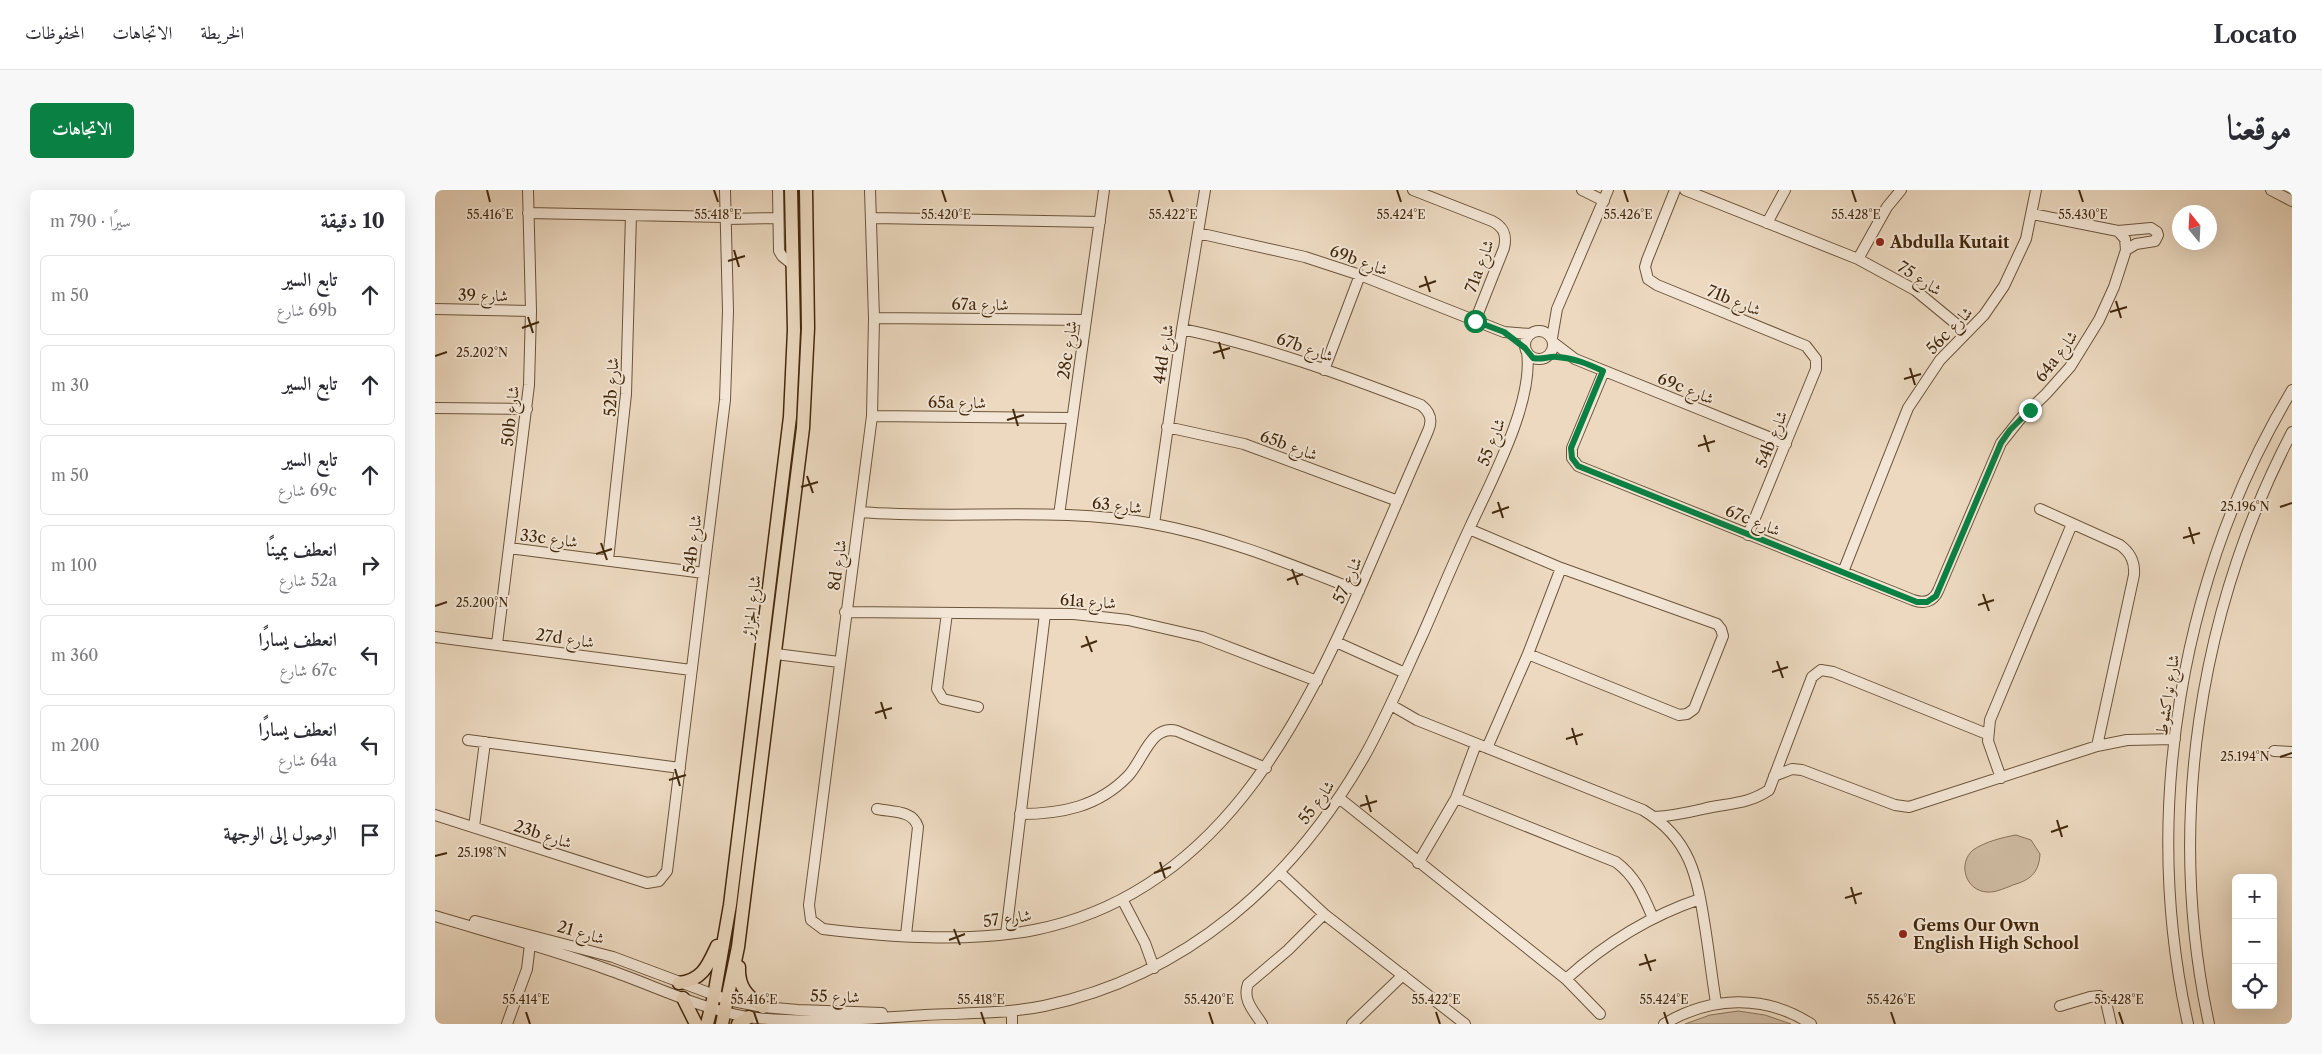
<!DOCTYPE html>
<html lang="ar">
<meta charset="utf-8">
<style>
body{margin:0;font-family:"Libre Caslon Text",Amiri,serif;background:#f7f7f7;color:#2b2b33;direction:rtl}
.controls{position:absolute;right:15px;bottom:15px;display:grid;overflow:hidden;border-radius:8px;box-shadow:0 5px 20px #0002}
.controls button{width:45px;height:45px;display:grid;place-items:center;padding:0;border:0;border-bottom:1px solid #e1e1e2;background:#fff;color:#2b2b33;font:25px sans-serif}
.compass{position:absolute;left:1737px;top:15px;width:45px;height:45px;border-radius:50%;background:#fff;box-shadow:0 5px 20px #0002;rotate:342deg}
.stop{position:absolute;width:15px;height:15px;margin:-11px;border:4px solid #0b8043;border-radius:50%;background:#fff}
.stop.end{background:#0b8043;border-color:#fff;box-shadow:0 1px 5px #0008}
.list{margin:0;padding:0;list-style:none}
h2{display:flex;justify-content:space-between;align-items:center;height:65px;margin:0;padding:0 20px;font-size:21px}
h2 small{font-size:16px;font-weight:400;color:#7c7c81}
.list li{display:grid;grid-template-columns:32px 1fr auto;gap:15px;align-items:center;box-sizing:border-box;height:80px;margin:0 10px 10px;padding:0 10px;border:1px solid #e1e1e2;border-radius:8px}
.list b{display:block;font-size:19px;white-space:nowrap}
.list p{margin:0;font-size:16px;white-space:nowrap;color:#7c7c81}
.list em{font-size:16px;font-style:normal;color:#7c7c81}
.icon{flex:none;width:28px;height:28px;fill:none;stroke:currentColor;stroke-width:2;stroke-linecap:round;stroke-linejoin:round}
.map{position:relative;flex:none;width:1857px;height:834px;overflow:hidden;direction:ltr;border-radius:8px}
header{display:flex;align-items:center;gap:30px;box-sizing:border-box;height:70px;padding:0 25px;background:#fff;border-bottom:1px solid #e1e1e2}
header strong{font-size:24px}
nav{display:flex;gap:28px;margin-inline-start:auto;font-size:18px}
.intro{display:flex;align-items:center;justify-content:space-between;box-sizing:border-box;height:120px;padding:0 30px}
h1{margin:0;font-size:35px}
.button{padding:12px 22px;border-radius:8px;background:#0b8043;color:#fff;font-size:18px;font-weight:700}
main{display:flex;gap:30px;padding:0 30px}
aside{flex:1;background:#fff;border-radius:8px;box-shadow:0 5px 20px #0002}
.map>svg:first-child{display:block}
</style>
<header>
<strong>Locato</strong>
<nav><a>الخريطة</a><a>الاتجاهات</a><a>المحفوظات</a></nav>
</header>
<div class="intro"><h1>موقعنا</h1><a class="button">الاتجاهات</a></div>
<main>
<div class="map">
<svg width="1857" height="834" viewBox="0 0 1857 834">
<rect width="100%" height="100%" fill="#ecd9c0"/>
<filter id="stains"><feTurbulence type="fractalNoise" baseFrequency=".004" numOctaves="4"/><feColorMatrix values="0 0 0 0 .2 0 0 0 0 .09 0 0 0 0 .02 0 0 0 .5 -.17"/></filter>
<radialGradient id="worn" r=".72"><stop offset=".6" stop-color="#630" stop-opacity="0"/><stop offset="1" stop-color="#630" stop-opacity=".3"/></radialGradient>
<path fill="#cfbba2" stroke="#897258" d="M1581,645L1596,650L1605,664C1604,681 1597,689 1581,694C1572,697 1561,703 1552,702C1531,701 1522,674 1538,660C1549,652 1569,647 1581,645Z
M1303,821L1330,825L1356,834H1250L1275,825Z"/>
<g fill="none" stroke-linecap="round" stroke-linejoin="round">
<defs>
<path id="minor" d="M343,0L344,61L347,66L358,75
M435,0L439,128L437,226L374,715L376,730L388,739C454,747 533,753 599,740C781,704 865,537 932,382C952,335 973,288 993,241C998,230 995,222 986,215C908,185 829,156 747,139
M978,0L1057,31C1069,37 1072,45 1069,58L1040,131
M1147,0L1169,11
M1240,0L1212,70L1210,77L1213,89L1222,95L1371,156L1381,169V179L1313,345
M1250,0L1423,69L1480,100L1531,142
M1836,0L1857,11
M93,23L291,27
M1597,24L1683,41L1716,38L1722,42L1723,45L1720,51L1701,54L1691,60
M437,28L665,32
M291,29L343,28
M1332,33L1350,0
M763,43L870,67L925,85L1069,142L1095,144
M1423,69L1452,17L1466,0
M0,119L96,121
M439,128L651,130
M1090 155a14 14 0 1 1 28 0a14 14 0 1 1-28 0Z
M1117,148L1122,119L1173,0
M1119,153L1140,169L1351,254
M889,180L925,85
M1169,181L1137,258V268L1143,276L1478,410C1489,414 1498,412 1503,401L1566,253L1586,228L1611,204L1635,177L1664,130L1679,97L1691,60L1690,49L1683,41
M0,218L92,219
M437,226L637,228
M732,237L809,254L963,311
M1605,319L1685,355C1696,363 1700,372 1699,385L1662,556
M425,322C523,330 623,316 719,334C790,347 857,375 924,401
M624,325L669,0
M719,334L747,139L770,0
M1034,339L1126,378L1282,434L1286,439L1288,446L1259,519L1252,524L1244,525L1093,464
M74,358L269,383
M173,370L191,204L196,25
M1408,382L1473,218L1505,170L1549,125L1569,96L1591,49L1601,0
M410,422L639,424L693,430L767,447L882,491
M512,423L502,499L508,509L543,517
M0,447L256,480
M901,452L970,483
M62,454L94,195L96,121L93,0
M341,464L404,472
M956,515L982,530L1208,620C1256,649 1262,686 1270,737C1274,762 1277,788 1281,813
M33,550L245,578
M1052,558L1093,464L1126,378
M1839,561L1857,562
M1339,586L1357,579L1367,580L1460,615L1474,617L1662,556L1692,550L1740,549
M1566,588L1553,551L1555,530L1637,334
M904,608L1131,789L1165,824
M1021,608L1181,672C1201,687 1208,705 1218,728
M442,619C457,622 478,620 483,637L471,745
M585,624C626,624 663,617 693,586C709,569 716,534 742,541L831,578
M0,625L212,693L224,691L232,681L290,210L293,121L290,0
M1219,627C1237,626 1251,623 1268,619C1292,613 1312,615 1334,600L1377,487L1386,480L1398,482L1552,544
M39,637L50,552
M983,673L1021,608L1041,554
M844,682L889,724L1030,834
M687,709L710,753L719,778
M0,726C57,743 115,759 171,779C218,795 263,818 312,827C373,834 429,829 490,825C530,823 570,824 609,816C751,786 858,691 929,567C951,528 968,487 987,446C1003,410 1018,373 1035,337C1056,291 1099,212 1092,162
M40,731L178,767L293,810L328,817L363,820L447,823
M571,744L610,424
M1131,789C1171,753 1214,726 1265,709
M1625,816L1655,807L1664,806L1671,812L1676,834
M72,834L92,779L95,754L99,750
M577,834V821
M827,834C819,821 807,810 813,794L853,760L889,724
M917,834L968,785
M1229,834C1276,806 1330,804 1376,834
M1753,834C1706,622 1745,386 1857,200
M1774,834C1731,635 1763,422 1857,242"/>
<path id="major" d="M304,777C303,797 312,806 328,817
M244,793C268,790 273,775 282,756
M248,808L261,834
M272,834L279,806L295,715L355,227L359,140L356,0
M287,834L303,757L368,238L373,138L371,0
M303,834L314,827"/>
</defs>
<use href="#minor" stroke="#6d553a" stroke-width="12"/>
<use href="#major" stroke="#43290d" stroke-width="15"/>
<use href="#minor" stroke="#f3e6d6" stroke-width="10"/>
<use href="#major" stroke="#ecd9c0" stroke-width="12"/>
</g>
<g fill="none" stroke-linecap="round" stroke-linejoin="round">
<path stroke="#0b8043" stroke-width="6" d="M1040,131L1069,142L1090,158L1098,168C1107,170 1114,166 1122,167C1139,168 1153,174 1168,181L1136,258L1137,268L1143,276L1482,412H1492L1501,406L1566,253L1575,240L1595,220"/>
</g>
<path fill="none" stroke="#43290d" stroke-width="2" d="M52,0L55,12M279,0L283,12M507,0L511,12M734,0L738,12M962,0L966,12M1189,0L1193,12M1417,0L1421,12M1644,0L1648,12M299,60L304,77M293,71L310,66M990,86L995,102M984,97L1001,91M1681,111L1686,128M1675,122L1692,117M93,127L98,143M87,138L104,132M784,152L789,169M778,163L795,158M0,166L12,162M1475,178L1480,195M1469,189L1486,184M578,219L583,236M572,230L589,225M1269,245L1274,262M1263,256L1280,251M372,286L378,303M366,297L383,292M1063,312L1068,328M1845,317L1857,313M1057,323L1074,317M1754,337L1759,354M1748,348L1765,343M166,353L172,370M161,364L177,359M857,379L863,395M852,390L868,384M1548,404L1554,421M1543,415L1559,410M0,416L12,412M651,446L657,462M646,457L662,451M1342,471L1348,488M1337,482L1353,477M446,512L451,529M440,523L457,518M1137,538L1142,555M1131,549L1148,544M1845,567L1857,563M240,579L245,596M234,590L251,585M931,605L936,622M925,616L942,611M1622,630L1627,647M1616,642L1633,636M0,666L12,663M725,672L730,688M719,683L736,677M1416,697L1421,714M1410,708L1427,703M519,739L525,755M514,750L530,744M1210,764L1216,781M1204,775L1221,770M91,822L95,834M319,822L323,834M546,822L550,834M774,822L778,834M1001,822L1005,834M1229,822L1233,834M1456,822L1460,834M1684,822L1688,834"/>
<g fill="#8f2418" stroke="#f3e6d6" stroke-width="2">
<circle cx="1445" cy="52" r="5"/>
<circle cx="1468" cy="744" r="5"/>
</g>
<g text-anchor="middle" stroke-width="4" stroke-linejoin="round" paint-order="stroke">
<g font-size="16" font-weight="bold" fill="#43290d" stroke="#f3e6d6" text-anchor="start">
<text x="1455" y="58">Abdulla Kutait</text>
<text x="1478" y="741">Gems Our Own<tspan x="1478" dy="18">English High School</tspan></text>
</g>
<g font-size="16" fill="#43290d" stroke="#f3e6d6">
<text transform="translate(924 70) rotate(20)" y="6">69b شارع</text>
<text transform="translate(1044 76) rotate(-70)" y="6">71a شارع</text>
<text transform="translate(1485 88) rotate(33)" y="6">شارع 75</text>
<text transform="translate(48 105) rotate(1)" y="6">شارع 39</text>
<text transform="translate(1299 110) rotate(22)" y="6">71b شارع</text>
<text transform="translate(545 114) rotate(1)" y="6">67a شارع</text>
<text transform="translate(1514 140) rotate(-46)" y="6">56c شارع</text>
<text transform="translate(870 157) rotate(19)" y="6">67b شارع</text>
<text transform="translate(632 160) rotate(-82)" y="6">28c شارع</text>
<text transform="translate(728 164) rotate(-81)" y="6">44d شارع</text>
<text transform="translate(1621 166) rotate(-53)" y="6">64a شارع</text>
<text transform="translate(176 197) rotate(-87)" y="6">52b شارع</text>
<text transform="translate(1251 198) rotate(22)" y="6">69c شارع</text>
<text transform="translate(522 212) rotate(1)" y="6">65a شارع</text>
<text transform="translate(75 226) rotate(-84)" y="6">50b شارع</text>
<text transform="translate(1336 249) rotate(-68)" y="6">54b شارع</text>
<text transform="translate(1056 252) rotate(-69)" y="6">شارع 55</text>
<text transform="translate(854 255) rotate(20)" y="6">65b شارع</text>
<text transform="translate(682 315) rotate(6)" y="6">شارع 63</text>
<text transform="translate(1318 330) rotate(22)" y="6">67c شارع</text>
<text transform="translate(114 348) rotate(7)" y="6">33c شارع</text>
<text transform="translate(257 354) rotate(-83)" y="6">54b شارع</text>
<text transform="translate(402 375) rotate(-82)" y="6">8d شارع</text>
<text transform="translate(912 390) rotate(-66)" y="6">شارع 57</text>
<text transform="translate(653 411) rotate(4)" y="6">61a شارع</text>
<text transform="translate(316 417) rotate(-83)" y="6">شارع الجزائر</text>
<text transform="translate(130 448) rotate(8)" y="6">27d شارع</text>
<text transform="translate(1732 505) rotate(-81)" y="6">شارع نواكشوط</text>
<text transform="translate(881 612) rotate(-54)" y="6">شارع 55</text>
<text transform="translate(108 644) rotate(18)" y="6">23b شارع</text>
<text transform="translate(572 728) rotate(-8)" y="6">شارع 57</text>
<text transform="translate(146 742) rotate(16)" y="6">شارع 21</text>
<text transform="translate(400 806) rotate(2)" y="6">شارع 55</text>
</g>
</g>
<g font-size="12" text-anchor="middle" fill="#43290d" stroke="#f3e6d6" stroke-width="4" stroke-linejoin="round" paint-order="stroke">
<text x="55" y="29">55.416°E</text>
<text x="283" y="29">55.418°E</text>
<text x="511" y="29">55.420°E</text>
<text x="738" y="29">55.422°E</text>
<text x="966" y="29">55.424°E</text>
<text x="1193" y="29">55.426°E</text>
<text x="1421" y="29">55.428°E</text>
<text x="1648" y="29">55.430°E</text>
<text x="47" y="167">25.202°N</text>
<text x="1810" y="321">25.196°N</text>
<text x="47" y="417">25.200°N</text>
<text x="1810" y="571">25.194°N</text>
<text x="47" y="667">25.198°N</text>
<text x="91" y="814">55.414°E</text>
<text x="319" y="814">55.416°E</text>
<text x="546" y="814">55.418°E</text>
<text x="774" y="814">55.420°E</text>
<text x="1001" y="814">55.422°E</text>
<text x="1229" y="814">55.424°E</text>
<text x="1456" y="814">55.426°E</text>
<text x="1684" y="814">55.428°E</text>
</g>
<rect width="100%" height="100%" filter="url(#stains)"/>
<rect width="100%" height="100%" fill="url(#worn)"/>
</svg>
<div class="controls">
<button>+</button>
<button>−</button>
<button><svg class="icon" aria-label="locate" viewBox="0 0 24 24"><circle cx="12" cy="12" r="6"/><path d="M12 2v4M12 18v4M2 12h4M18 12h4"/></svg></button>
</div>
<svg class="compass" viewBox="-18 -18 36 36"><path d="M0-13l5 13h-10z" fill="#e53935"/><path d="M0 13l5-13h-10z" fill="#7c7c81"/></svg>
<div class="stop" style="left:1040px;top:131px"></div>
<div class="stop end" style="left:1595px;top:220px"></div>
</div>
<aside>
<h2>10 دقيقة<small>سيرًا · 790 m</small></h2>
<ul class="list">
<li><svg class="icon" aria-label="ahead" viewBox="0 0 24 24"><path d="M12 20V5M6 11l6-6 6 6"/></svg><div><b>تابع السير</b><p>69b شارع</p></div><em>50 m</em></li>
<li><svg class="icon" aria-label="ahead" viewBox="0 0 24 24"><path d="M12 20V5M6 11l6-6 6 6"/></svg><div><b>تابع السير</b></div><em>30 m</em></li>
<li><svg class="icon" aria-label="ahead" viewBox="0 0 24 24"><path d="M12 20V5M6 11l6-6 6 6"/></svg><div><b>تابع السير</b><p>69c شارع</p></div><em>50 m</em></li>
<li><svg class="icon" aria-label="right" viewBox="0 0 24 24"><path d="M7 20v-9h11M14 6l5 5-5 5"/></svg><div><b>انعطف يمينًا</b><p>52a شارع</p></div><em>100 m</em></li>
<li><svg class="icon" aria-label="left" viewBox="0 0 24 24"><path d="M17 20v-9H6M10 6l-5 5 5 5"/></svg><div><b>انعطف يسارًا</b><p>67c شارع</p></div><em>360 m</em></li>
<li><svg class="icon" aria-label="left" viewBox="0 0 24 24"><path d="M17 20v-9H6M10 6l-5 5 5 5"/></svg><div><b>انعطف يسارًا</b><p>64a شارع</p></div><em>200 m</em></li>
<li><svg class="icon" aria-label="arrive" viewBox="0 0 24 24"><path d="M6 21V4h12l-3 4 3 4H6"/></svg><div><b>الوصول إلى الوجهة</b></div></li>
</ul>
</aside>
</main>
